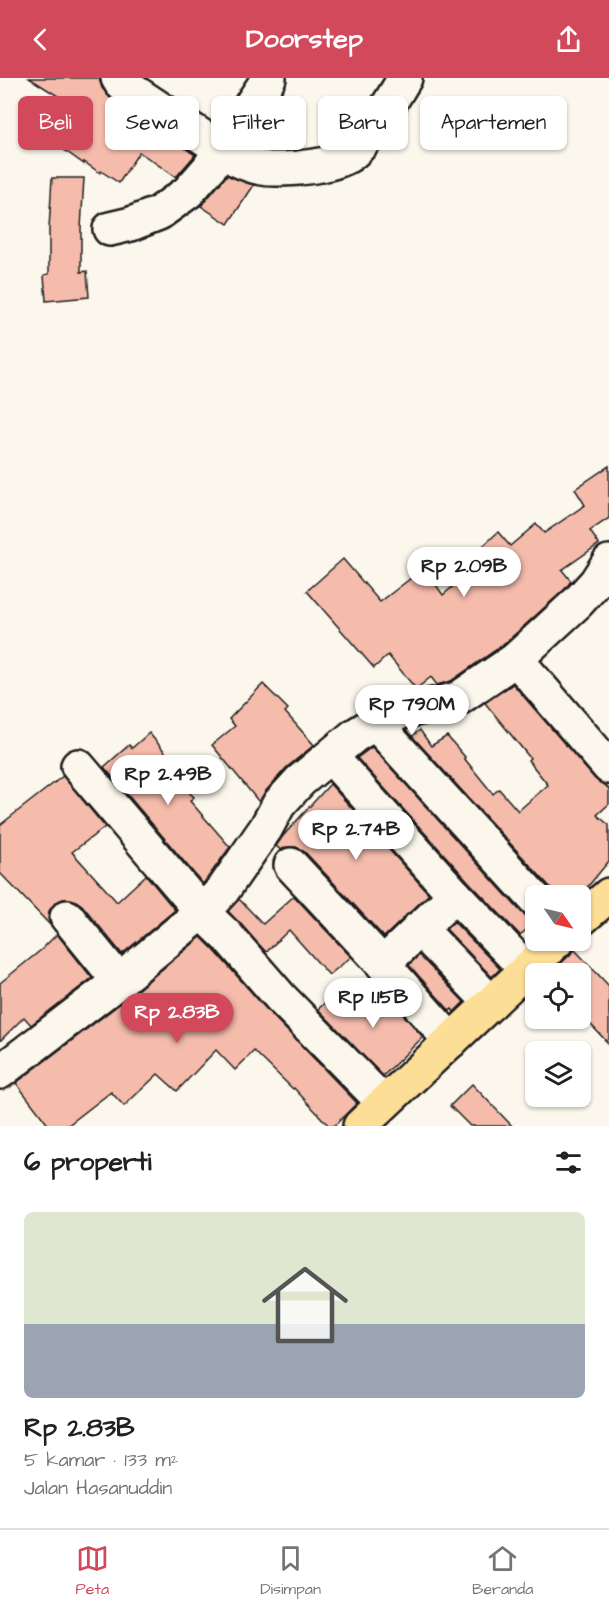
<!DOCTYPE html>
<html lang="id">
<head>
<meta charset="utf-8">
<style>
	:root { --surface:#fff; --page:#f6f6f6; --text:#202124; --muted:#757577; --line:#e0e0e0; --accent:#d1495b }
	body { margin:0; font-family:"Architects Daughter",sans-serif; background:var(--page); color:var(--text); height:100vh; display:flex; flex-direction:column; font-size:22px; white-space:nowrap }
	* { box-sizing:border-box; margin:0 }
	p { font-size:20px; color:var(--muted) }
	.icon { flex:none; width:33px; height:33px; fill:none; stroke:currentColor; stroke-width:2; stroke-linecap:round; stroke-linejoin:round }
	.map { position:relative; height:1048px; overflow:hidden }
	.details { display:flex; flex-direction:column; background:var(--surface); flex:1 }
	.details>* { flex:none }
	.guide { position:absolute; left:18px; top:18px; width:573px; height:54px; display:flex; gap:12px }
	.needle { width:39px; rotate:124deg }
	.buttons { position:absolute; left:525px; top:807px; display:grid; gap:12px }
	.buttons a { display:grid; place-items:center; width:66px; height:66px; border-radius:9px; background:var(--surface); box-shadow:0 2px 4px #0004; font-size:30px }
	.price { position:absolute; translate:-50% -51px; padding:0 14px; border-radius:21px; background:#fff; color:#222; font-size:20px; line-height:39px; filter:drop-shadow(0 2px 3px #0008) }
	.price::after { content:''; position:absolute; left:50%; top:36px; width:18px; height:14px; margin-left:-9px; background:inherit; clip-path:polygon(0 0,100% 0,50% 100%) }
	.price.active { background:var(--accent); color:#fff }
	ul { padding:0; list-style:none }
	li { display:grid; align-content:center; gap:12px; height:318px; padding:0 24px }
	li span { display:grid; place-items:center; height:186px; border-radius:9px; color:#555 }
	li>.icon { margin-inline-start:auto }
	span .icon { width:108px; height:108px; fill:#fffc; stroke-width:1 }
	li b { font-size:26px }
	h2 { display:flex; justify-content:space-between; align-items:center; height:72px; padding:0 24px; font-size:26px }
	.tag { padding:0 21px; border-radius:9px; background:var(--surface); box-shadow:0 2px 4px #0004; font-size:21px; line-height:54px }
	.tag.active { background:var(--accent); color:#fff }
	header { display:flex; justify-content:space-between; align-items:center; height:78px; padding:0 24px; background:var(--accent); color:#fff; font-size:27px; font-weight:800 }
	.menu { display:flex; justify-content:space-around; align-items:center; height:84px; border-top:2px solid var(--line); background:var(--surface); font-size:16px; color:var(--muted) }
	.menu a { display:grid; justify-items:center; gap:3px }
	.menu .active { color:var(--accent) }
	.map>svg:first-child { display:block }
	.building { fill:#f5bcac; stroke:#1c1c1c; stroke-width:1.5 }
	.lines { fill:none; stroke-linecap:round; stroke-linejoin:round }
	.minor-casing { stroke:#1c1c1c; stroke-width:38 }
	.major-casing { stroke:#1c1c1c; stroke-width:38 }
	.minor { stroke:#fbf7ec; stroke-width:33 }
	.major { stroke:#fdde96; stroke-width:33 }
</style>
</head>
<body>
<header><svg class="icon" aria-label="back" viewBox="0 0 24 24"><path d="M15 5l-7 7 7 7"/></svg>Doorstep<svg class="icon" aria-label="share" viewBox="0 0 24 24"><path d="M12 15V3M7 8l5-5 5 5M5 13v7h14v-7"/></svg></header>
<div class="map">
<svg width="609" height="1048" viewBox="0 0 609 1048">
	<rect width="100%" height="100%" fill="#fbf7ec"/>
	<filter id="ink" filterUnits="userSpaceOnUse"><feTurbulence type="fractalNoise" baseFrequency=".0167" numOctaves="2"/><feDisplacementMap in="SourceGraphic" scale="12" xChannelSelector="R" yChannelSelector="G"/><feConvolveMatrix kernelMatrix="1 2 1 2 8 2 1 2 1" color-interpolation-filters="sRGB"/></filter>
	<g filter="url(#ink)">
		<g class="building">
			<path d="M29,0H99L102,10L111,21L195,77L176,99L139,74L119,105L101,93L100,95L84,84V86L57,67L37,51L61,20Z"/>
			<path d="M227,97L254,107L228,146L201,128Z"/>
			<path d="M52,100H84L81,150V194L87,193L89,219L46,223L44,197L49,196V151Z"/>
			<path d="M609,388V440L590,453L599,466L562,492L571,503L565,511L504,566L451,603L437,607L431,599L416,611L388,577L374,590L307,513L343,481L380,524L424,490L443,517L477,488L470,480L498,454L510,468L536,446L544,455L585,427L575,411Z"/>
			<path d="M263,606L288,631L285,634L314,667L286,690L265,714L259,724L212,667L235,648L229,641Z"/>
			<path d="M513,606L595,701L605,707L609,711V726L597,737L609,747V783L580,818H554L550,809L412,658L420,652L431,668L447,658L465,679L464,680L493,716L499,711L518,733L548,707L528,682L530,680L485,625Z"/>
			<path d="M149,655L170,680L162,687L194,719L190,723L230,769L203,806L104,689L129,667L132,670Z"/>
			<path d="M372,669L522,835L530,840H536V844L520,857L469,804L357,680Z"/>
			<path d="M63,698L105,749L72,774L117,824L146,797L175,832L122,876L82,827L74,822L63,821L55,825L49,833L48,841L52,849L0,795V747Z"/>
			<path d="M330,706L429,816L384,859L305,774L296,769H287L281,772L276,768L283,758Z"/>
			<path d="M294,818L351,879L329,897L289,852L266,874L228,833L239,821L263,846Z"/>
			<path d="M454,844L500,891L492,899L446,851Z"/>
			<path d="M57,856L92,900L31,947L24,939L0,963V905L41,872Z"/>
			<path d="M201,859L214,872L268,933L357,1025L334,1048H329L294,1010L293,1011L254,973L235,992L216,972L177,1013L158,996L124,1028L111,1014L67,1048H49L16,1005L130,918Z"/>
			<path d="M575,872L609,908V966L580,935V896H550Z"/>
			<path d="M419,877L464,924L454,934L452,931L450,933L409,887Z"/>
			<path d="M341,911L361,934L383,914L423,959L383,998L318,931Z"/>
			<path d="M472,1006L512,1048H470L450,1028Z"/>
		</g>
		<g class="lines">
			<g class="minor-casing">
				<g id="minor">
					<path d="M118,0L121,5L236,81C261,93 273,92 299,90C316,88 333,86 348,78C366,68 393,19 405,0"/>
					<path d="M110,151L131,146L159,135L188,114L209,90L269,0"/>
					<path d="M516,581L609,689"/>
					<path d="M375,645L536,822"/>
					<path d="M331,679L455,817L526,891"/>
					<path d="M78,688L202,834L223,812L266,750L279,726L300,703L354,658L375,645L401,634L442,625L459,620L516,581L578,524L596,504L609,484"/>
					<path d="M291,787L383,886"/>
					<path d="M419,850L491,925"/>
					<path d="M119,903L202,834L228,859L281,920L384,1025"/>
					<path d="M451,963L383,886L455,817"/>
					<path d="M0,994L119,903L67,839"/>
				</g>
			</g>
			<g class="major-casing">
				<g id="major">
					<path d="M580,842L609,817"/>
					<path d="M360,1048L558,862"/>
				</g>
			</g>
			<use href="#minor" class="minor"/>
			<use href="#major" class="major"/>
		</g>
	</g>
</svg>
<div class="buttons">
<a><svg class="needle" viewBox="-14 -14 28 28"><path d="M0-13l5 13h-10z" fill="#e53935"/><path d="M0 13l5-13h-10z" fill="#757577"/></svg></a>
<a><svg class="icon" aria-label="locate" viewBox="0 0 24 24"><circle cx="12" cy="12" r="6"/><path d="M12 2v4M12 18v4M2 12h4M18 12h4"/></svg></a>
<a><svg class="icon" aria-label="layers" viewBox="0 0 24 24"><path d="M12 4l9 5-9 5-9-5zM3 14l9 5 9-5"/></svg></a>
</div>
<b class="price" style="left:464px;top:520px">Rp 2.09B</b>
<b class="price" style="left:412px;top:658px">Rp 790M</b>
<b class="price" style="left:168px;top:728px">Rp 2.49B</b>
<b class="price" style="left:356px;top:783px">Rp 2.74B</b>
<b class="price" style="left:373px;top:951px">Rp 1.15B</b>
<b class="price active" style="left:177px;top:966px">Rp 2.83B</b>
<div class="guide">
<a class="tag active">Beli</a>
<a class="tag">Sewa</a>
<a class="tag">Filter</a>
<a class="tag">Baru</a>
<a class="tag">Apartemen</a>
</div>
</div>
<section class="details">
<h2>6 properti<svg class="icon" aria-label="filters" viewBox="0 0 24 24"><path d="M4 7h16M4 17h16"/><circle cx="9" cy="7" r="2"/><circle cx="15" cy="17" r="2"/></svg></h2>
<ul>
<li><span style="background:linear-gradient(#dfe7d0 60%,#9aa5b1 0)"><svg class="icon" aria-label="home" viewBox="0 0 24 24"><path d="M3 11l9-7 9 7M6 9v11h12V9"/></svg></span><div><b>Rp 2.83B</b><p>5 kamar · 133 m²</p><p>Jalan Hasanuddin</p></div></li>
</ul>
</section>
<nav class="menu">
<a class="active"><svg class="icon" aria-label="map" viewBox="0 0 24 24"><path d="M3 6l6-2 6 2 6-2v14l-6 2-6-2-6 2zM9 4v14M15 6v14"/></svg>Peta</a>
<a><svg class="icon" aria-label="saved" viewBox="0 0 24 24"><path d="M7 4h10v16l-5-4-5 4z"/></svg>Disimpan</a>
<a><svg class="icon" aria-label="home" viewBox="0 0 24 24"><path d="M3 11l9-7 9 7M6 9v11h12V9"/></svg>Beranda</a>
</nav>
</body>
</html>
